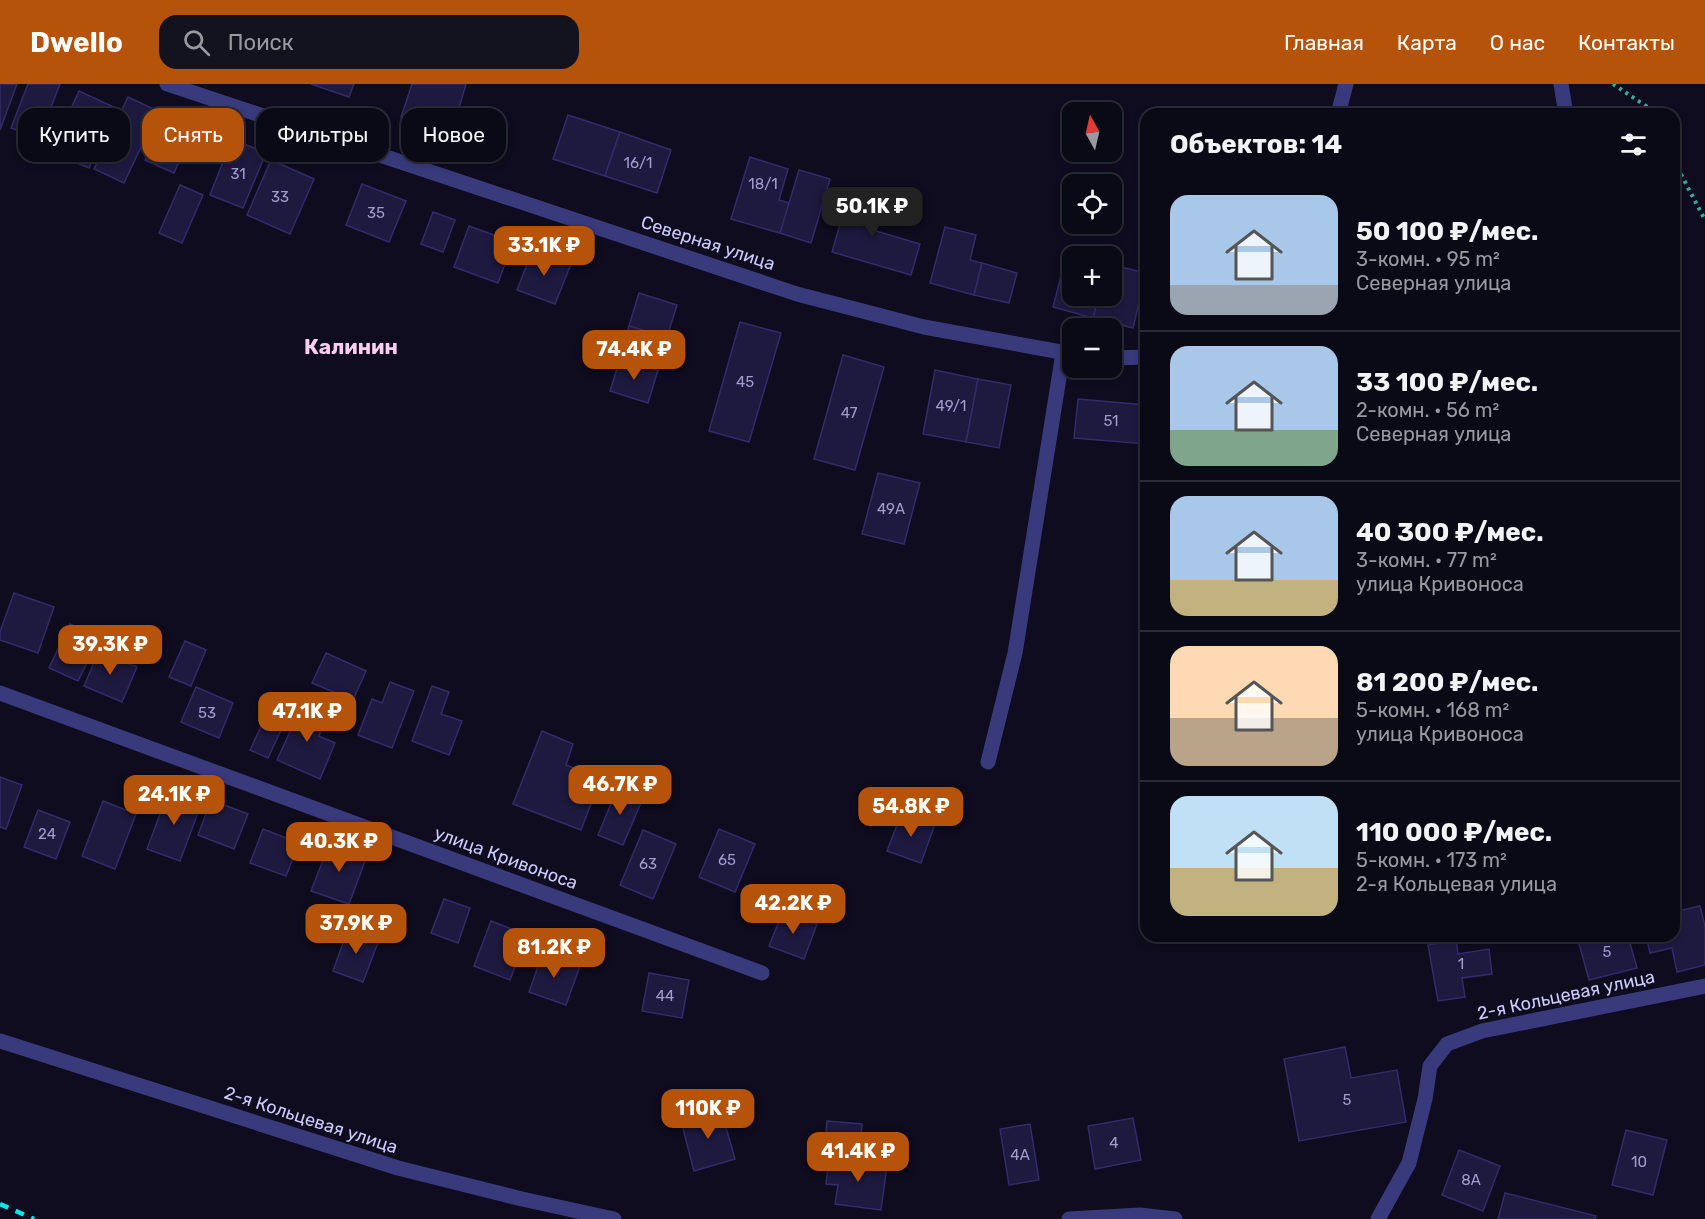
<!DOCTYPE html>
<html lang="ru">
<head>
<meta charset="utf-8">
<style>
	:root { --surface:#0a0916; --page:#13121f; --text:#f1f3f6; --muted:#999aa1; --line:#2a2a35; --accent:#b45309 }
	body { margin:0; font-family:Rubik,sans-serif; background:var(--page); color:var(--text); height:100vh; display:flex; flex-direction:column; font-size:22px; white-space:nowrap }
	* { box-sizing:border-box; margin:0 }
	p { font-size:20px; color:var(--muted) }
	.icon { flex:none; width:33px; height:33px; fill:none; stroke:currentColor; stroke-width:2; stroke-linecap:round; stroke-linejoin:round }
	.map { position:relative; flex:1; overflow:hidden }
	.panel { position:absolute; left:1140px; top:24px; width:540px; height:834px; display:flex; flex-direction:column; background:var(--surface); border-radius:18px; box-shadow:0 3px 9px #0003,0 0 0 2px var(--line) }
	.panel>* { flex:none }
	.guide { position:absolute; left:18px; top:24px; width:570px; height:54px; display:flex; gap:12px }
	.needle { width:39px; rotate:352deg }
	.tools { position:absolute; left:1062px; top:18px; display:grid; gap:12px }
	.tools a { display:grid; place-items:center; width:60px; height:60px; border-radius:12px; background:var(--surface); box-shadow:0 3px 9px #0003,0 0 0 2px var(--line); font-size:30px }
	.price { position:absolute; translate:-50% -51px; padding:0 14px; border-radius:12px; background:var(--accent); color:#fff; font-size:20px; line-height:39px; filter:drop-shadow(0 2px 3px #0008) }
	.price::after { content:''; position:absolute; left:50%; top:36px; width:18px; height:14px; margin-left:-9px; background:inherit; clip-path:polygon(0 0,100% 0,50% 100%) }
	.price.active { background:#222; color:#fff }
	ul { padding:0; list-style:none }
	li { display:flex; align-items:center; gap:18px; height:150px; padding:0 30px }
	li+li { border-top:2px solid var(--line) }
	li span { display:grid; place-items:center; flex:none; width:168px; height:120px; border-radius:18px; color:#555 }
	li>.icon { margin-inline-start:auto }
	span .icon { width:72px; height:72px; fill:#fffc; stroke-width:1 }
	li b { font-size:26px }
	h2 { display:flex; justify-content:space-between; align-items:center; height:72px; padding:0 30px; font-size:26px }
	.tag { padding:0 21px; border-radius:18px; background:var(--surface); box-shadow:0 3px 9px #0003,0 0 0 2px var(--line); font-size:21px; line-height:54px }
	.tag.active { background:var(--accent); color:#fff }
	header { display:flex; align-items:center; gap:36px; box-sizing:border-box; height:84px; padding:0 30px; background:var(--accent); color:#fff }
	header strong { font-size:28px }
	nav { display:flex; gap:33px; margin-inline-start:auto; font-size:21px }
	.search { width:420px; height:54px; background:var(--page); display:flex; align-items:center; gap:15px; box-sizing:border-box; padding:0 21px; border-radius:18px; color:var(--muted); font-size:22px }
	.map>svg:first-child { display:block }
	.building { fill:#1e193f; stroke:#342b6a; stroke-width:1.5 }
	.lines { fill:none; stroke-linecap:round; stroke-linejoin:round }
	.path { stroke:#30ad9d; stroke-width:4; stroke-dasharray:3 4.5; stroke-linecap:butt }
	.minor { stroke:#383a7c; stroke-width:15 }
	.rail { stroke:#05e7ef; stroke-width:4.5; stroke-dasharray:9 8; stroke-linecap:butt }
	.labels { text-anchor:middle; stroke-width:4.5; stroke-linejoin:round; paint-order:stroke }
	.number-label { font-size:15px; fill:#a19ece }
	.street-label { font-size:18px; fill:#cdcbfe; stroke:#0e0c1e }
	.quarter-label { font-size:21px; font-weight:bold; fill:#fecdef; stroke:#0e0c1e }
</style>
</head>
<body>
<header>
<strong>Dwello</strong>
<div class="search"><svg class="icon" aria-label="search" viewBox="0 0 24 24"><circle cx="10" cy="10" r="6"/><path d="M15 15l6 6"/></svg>Поиск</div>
<nav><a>Главная</a><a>Карта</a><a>О нас</a><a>Контакты</a></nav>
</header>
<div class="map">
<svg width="1705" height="1135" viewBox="0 0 1705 1135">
	<rect width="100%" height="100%" fill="#0e0c1e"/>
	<g class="building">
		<path d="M0,0H17L0,46Z"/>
		<path d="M28,0H60L39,54L11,44Z"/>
		<path d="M311,0H354L349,13Z"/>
		<path d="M412,0H466L452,48L401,33Z"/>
		<path d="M79,7L116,24L89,84L51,68Z"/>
		<path d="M128,13L158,27L124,99L94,85Z"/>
		<path d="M568,31L620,48L605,92L553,75Z"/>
		<path d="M160,41L189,55L174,89L145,76Z"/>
		<path d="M620,48L671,66L657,109L605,92Z"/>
		<path d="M232,55L266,69L243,124L210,111Z"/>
		<path d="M750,73L788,85L779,116L790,119L780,149L731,135Z"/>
		<path d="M271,76L314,95L290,150L247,131Z"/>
		<path d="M799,86L830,95L811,159L780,149Z"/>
		<path d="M362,100L406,117L389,158L346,141Z"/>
		<path d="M180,101L203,111L182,159L159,149Z"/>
		<path d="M849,109L884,120L876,147L920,160L911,191L832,168Z"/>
		<path d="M433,128L455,136L443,168L421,160Z"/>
		<path d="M469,142L513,158L498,199L454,183Z"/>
		<path d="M945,143L976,151L970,176L982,179L974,211L930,199Z"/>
		<path d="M533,165L571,180L555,220L517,206Z"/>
		<path d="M1067,169L1082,172H1072V212H1099L1093,234L1053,223Z"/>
		<path d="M982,179L1017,189L1009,219L974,211Z"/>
		<path d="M1117,182L1146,189L1133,244L1093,234L1099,212H1112Z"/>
		<path d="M639,209L677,221L667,253L629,242Z"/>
		<path d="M740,238L781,249L749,358L709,347Z"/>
		<path d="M629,242L667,253L658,286L620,275Z"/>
		<path d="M843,271L884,283L855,386L814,375Z"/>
		<path d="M620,275L658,286L648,319L610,307Z"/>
		<path d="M935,286L978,295L966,358L923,350Z"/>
		<path d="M978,295L1011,301L999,364L966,358Z"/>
		<path d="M1078,315L1146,321V360L1074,354Z"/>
		<path d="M878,389L920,399L904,460L862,450Z"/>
		<path d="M14,509L54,523L38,569L0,556V548Z"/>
		<path d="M70,540L99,554L78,597L49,584Z"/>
		<path d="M185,557L206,566L191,602L169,593Z"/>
		<path d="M99,567L137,583L122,618L84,602Z"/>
		<path d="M326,569L366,587L353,616L312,599Z"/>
		<path d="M390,598L414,607L392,664L358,651L372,615L382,619Z"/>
		<path d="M432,602L449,608L441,630L462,637L449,671L412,657Z"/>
		<path d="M196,603L233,619L219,654L181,638Z"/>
		<path d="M303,619L328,630L319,652L335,659L320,695L277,676Z"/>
		<path d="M271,621L289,629L268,674L250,666Z"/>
		<path d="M542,647L573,660L566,681L601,694L581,746L513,720Z"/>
		<path d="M0,693L22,701L6,745L0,743Z"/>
		<path d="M618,703L643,714L623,761L598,751Z"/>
		<path d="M169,706L202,718L180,777L147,765Z"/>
		<path d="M211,716L248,730L234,765L198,751Z"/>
		<path d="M103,717L136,730L115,785L82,772Z"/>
		<path d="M38,726L70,738L56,775L24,763Z"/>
		<path d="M902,728L935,740L921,779L887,767Z"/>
		<path d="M263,745L299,759L286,792L250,779Z"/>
		<path d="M719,745L755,760L735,808L699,793Z"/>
		<path d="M643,746L676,760L653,815L620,801Z"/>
		<path d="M330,758L367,772L349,820L311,807Z"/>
		<path d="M444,815L470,824L458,859L431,849Z"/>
		<path d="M1700,822L1705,842V881L1677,888L1672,864L1650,869L1646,852H1674V828Z"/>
		<path d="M783,827L817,840L804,875L769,862Z"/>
		<path d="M491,837L527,851L510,896L474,882Z"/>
		<path d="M348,845L379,856L363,898L333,887Z"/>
		<path d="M1577,852H1628L1637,884L1589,896Z"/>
		<path d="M1456,856L1458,870L1489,865L1492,890L1462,894L1465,913L1438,917L1428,861Z"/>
		<path d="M543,868L580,882L566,921L529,908Z"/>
		<path d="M649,889L689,896L682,934L642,927Z"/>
		<path d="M1345,963L1351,994L1397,986L1406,1038L1299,1057L1284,975Z"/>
		<path d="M721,1026L735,1075L694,1087L681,1037Z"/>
		<path d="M1133,1034L1141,1076L1095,1085L1088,1042Z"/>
		<path d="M827,1037L862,1040L860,1063L825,1060Z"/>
		<path d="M1030,1040L1039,1096L1009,1101L1000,1045Z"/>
		<path d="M1626,1046L1667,1056L1653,1111L1612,1101Z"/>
		<path d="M1459,1066L1500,1082L1483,1127L1442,1111Z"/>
		<path d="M829,1075L887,1082L881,1126L835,1120L838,1101L826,1100Z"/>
		<path d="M1505,1109L1596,1132L1595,1135H1498Z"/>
	</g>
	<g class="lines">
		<g class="path">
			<path d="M1613,0L1646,22L1650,30"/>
			<path d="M1674,77L1705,136"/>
		</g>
		<g class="minor">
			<path d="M167,0L797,210L924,243L1072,270"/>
			<path d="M1561,0L1566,30"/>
			<path d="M1338,30L1346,0"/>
			<path d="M1112,274L1146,273"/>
			<path d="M0,609L762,889"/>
			<path d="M988,678L1015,569L1063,269"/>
			<path d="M0,957L398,1084L522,1115L614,1135"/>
			<path d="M1069,1135L1140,1131L1175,1135"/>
			<path d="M1378,1135L1409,1079L1425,1015L1430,982L1447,960L1482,947L1705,902"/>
		</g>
		<path class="rail" d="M0,1120L34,1135"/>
	</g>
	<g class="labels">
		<g class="number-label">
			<text x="638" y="84">16/1</text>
			<text x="238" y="95">31</text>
			<text x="763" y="105">18/1</text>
			<text x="280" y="118">33</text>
			<text x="376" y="134">35</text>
			<text x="745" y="303">45</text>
			<text x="951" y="327">49/1</text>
			<text x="849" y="334">47</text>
			<text x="1111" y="342">51</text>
			<text x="891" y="430">49А</text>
			<text x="207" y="634">53</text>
			<text x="47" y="755">24</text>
			<text x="727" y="781">65</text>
			<text x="648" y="785">63</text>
			<text x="1607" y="873">5</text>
			<text x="1461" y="885">1</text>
			<text x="665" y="917">44</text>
			<text x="1347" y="1021">5</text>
			<text x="1114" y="1064">4</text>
			<text x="1020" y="1076">4А</text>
			<text x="1639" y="1083">10</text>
			<text x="1471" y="1101">8А</text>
		</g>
		<g class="street-label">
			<text transform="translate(708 159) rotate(18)" y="6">Северная улица</text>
			<text transform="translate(506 774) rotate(20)" y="6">улица Кривоноса</text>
			<text transform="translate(1566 911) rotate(-12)" y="6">2-я Кольцевая улица</text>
			<text transform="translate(311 1036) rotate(18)" y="6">2-я Кольцевая улица</text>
		</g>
		<g class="quarter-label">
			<text x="351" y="270">Калинин</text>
		</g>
	</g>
</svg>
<div class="tools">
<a><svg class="needle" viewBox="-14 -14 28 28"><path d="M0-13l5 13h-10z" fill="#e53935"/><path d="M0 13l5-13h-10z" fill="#999aa1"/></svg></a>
<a><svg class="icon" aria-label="locate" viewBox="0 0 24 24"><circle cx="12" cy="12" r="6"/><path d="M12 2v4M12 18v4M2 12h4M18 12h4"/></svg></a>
<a>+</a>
<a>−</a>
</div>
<b class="price active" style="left:872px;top:154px">50.1K ₽</b>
<b class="price" style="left:544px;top:193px">33.1K ₽</b>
<b class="price" style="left:634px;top:297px">74.4K ₽</b>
<b class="price" style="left:110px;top:592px">39.3K ₽</b>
<b class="price" style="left:307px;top:659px">47.1K ₽</b>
<b class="price" style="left:620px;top:732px">46.7K ₽</b>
<b class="price" style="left:174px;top:742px">24.1K ₽</b>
<b class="price" style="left:911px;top:754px">54.8K ₽</b>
<b class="price" style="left:339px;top:789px">40.3K ₽</b>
<b class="price" style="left:793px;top:851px">42.2K ₽</b>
<b class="price" style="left:356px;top:871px">37.9K ₽</b>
<b class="price" style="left:554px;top:895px">81.2K ₽</b>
<b class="price" style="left:708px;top:1056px">110K ₽</b>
<b class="price" style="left:858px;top:1099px">41.4K ₽</b>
<div class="guide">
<a class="tag">Купить</a>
<a class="tag active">Снять</a>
<a class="tag">Фильтры</a>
<a class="tag">Новое</a>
</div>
<section class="panel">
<h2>Объектов: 14<svg class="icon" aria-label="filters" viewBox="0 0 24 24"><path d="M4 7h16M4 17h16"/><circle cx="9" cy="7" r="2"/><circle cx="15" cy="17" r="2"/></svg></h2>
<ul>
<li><span style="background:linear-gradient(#a9c7e8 75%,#9aa5b1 0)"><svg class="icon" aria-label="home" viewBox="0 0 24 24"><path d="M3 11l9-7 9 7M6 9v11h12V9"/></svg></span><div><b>50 100 ₽/мес.</b><p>3-комн. · 95 m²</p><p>Северная улица</p></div></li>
<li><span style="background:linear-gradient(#a9c7e8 70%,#7fa58c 0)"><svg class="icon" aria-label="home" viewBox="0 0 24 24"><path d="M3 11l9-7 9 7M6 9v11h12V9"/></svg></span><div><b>33 100 ₽/мес.</b><p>2-комн. · 56 m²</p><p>Северная улица</p></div></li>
<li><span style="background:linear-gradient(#a9c7e8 70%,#c2b280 0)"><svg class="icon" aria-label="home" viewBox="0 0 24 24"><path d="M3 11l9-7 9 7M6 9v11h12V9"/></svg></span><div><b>40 300 ₽/мес.</b><p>3-комн. · 77 m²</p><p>улица Кривоноса</p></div></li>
<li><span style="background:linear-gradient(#ffd9b3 60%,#b9a48a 0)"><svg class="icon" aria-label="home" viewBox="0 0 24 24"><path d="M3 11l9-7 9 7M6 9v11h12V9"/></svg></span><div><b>81 200 ₽/мес.</b><p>5-комн. · 168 m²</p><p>улица Кривоноса</p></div></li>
<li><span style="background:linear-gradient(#bfe0f5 60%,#c2b280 0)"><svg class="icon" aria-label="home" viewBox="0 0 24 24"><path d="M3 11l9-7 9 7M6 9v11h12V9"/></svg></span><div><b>110 000 ₽/мес.</b><p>5-комн. · 173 m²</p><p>2-я Кольцевая улица</p></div></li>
</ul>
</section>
</div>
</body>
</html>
